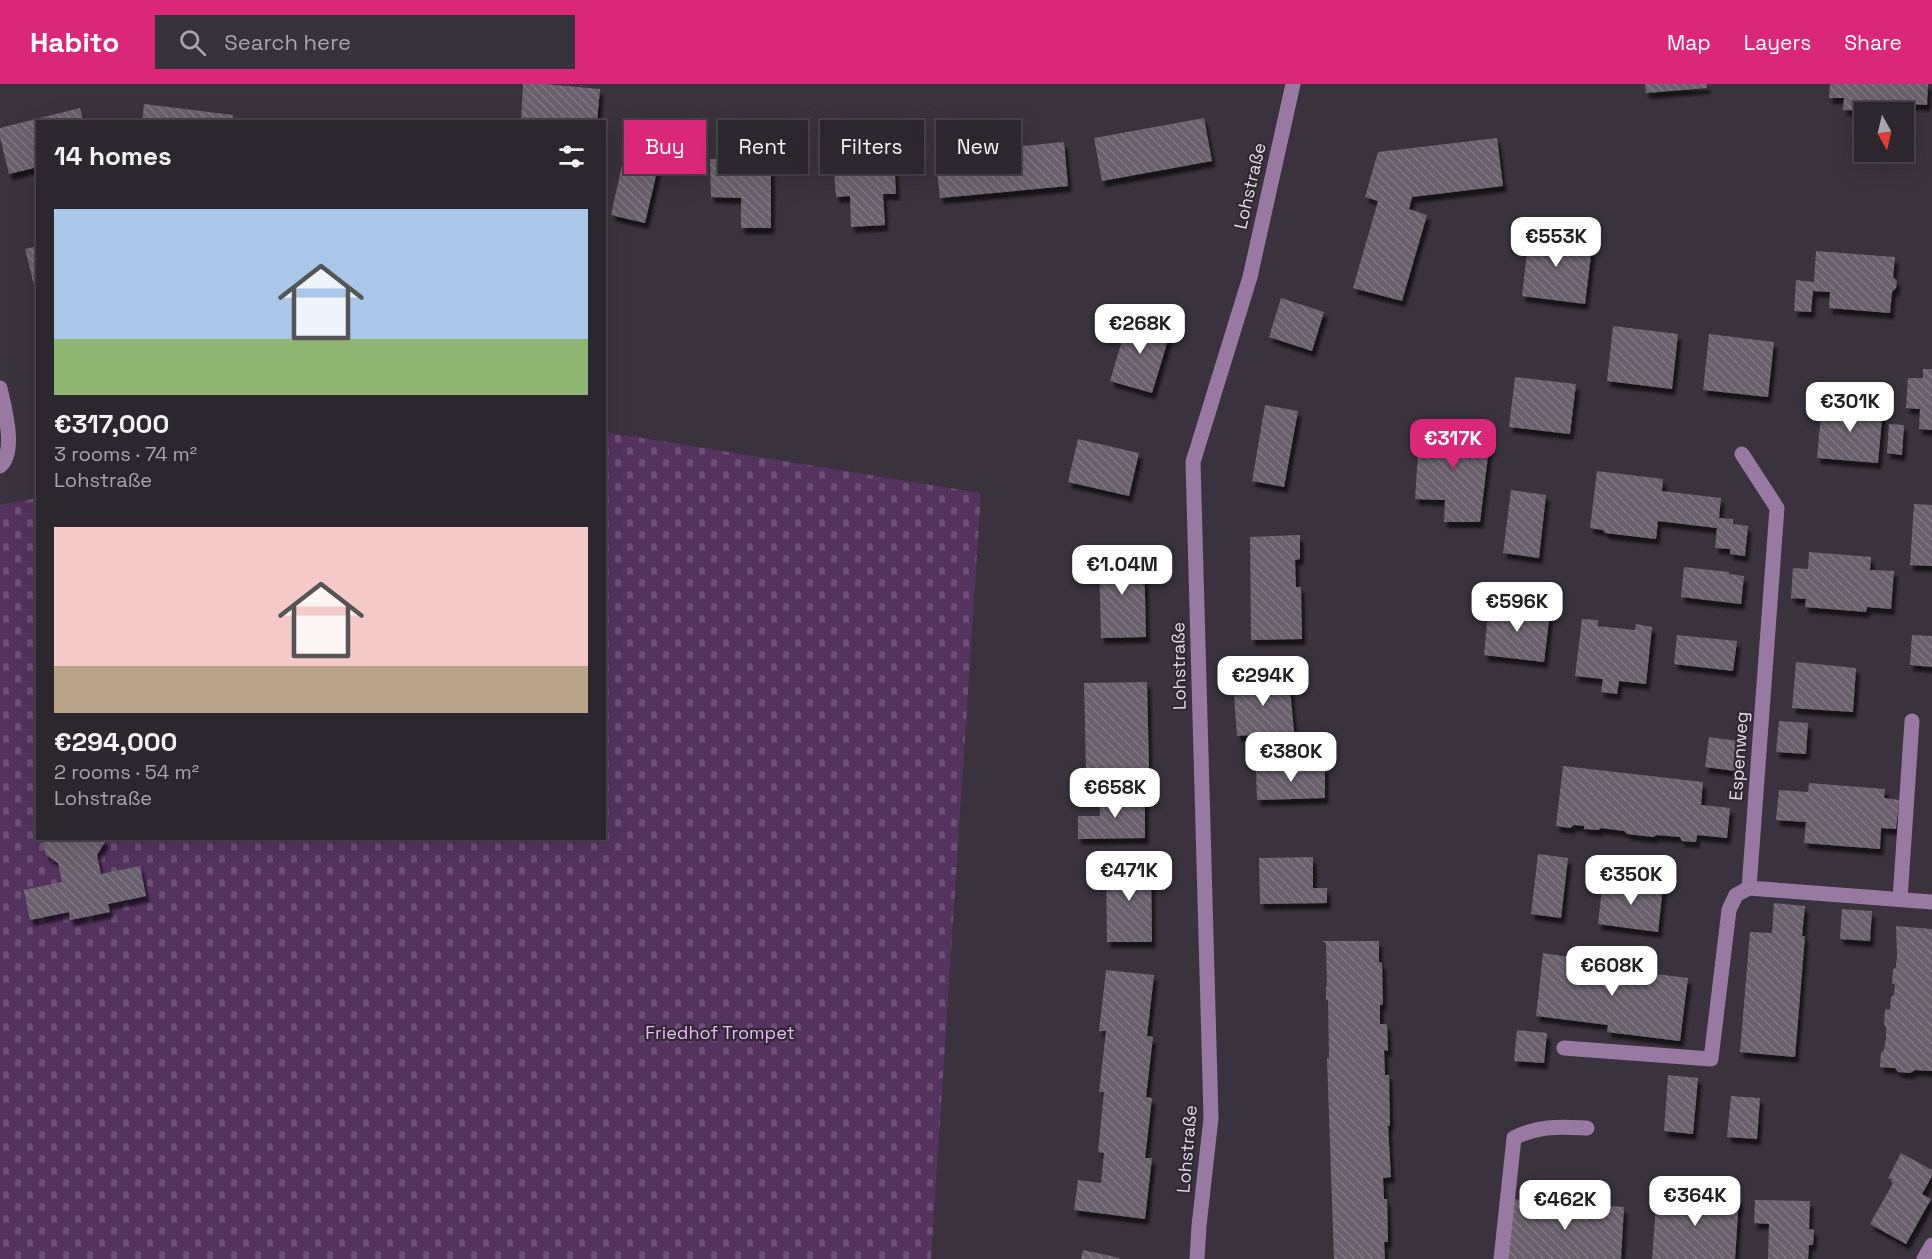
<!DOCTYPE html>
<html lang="en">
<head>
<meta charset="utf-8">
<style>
	:root { --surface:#2c262e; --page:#38323a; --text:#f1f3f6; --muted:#a6a5aa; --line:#48434a; --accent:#db2777 }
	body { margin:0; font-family:"Space Grotesk",sans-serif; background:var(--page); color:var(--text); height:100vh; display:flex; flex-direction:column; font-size:22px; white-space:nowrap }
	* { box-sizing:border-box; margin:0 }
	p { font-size:20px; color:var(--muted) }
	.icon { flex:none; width:33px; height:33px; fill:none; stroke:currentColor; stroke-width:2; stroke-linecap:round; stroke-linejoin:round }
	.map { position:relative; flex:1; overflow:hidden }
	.sheet { position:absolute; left:36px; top:36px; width:570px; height:720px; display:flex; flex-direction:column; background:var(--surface); border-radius:0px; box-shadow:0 6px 24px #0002,0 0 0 2px var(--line) }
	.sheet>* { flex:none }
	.guide { position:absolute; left:624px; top:36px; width:570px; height:54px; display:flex; gap:12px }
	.needle { width:39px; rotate:172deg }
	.controls { position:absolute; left:1854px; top:18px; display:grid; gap:12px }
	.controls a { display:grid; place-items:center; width:60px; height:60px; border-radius:0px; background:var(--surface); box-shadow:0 6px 24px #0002,0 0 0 2px var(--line); font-size:30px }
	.price { position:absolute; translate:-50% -51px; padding:0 14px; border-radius:12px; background:#fff; color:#222; font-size:20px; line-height:39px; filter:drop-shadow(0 2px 3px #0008) }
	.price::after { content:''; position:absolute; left:50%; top:36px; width:18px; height:14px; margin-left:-9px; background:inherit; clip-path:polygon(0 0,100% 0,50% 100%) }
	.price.active { background:var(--accent); color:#fff }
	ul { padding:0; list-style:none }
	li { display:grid; align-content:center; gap:12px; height:318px; padding:0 18px }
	li span { display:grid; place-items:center; height:186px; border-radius:0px; color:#555 }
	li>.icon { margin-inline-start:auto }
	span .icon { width:108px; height:108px; fill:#fffc; stroke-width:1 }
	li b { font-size:26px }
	h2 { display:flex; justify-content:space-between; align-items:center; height:72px; padding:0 18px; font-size:26px }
	.tag { padding:0 21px; border-radius:0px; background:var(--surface); box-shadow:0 6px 24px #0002,0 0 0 2px var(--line); font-size:21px; line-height:54px }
	.tag.active { background:var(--accent); color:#fff }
	header { display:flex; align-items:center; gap:36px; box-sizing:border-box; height:84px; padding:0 30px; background:var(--accent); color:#fff }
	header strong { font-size:28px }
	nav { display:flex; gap:33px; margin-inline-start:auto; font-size:21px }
	.search { width:420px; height:54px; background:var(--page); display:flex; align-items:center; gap:15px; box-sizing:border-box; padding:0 21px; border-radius:0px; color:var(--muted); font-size:22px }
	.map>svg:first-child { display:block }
	.cemetery { fill:url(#cemetery-stones) }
	.building { fill:url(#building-back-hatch); filter:url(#shadow) }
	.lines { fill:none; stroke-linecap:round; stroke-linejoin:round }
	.minor { stroke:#9779a1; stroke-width:15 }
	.labels { text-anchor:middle; stroke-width:4.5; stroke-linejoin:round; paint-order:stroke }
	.street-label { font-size:18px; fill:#e0dbe2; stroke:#302833 }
	.park-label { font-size:18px; fill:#eabbf9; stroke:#302833 }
</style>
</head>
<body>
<header>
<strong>Habito</strong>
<div class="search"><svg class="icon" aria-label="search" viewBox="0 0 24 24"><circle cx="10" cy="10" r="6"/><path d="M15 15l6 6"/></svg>Search here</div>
<nav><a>Map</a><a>Layers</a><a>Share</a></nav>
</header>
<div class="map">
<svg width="1932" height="1175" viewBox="0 0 1932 1175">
	<defs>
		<pattern id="cemetery-stones" width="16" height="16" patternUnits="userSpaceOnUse" patternTransform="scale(1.5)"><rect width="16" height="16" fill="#54335f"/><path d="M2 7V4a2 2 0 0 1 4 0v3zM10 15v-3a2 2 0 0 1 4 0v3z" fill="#6c5076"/></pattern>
		<pattern id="building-back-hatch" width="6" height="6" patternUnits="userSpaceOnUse" patternTransform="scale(1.5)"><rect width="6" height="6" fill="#6a616d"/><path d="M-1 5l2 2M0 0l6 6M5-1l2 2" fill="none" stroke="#7f7782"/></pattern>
		<filter id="shadow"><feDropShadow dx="3.5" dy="6" stdDeviation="1.5" flood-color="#0009"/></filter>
	</defs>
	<rect width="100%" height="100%" fill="#3a323d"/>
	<path class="cemetery" d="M605,348L981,409L931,1175H0V421L37,414L38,754H604Z"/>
	<g class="building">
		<path d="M523,0H544L600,5L597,38H521Z"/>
		<path d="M1645,0H1707V4L1646,9Z"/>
		<path d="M1830,0H1928L1927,21L1909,20L1908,32L1904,31V28L1843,26L1844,14H1829Z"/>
		<path d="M144,20L233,31V38H142Z"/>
		<path d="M80,24L84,38H38V83L9,90L0,53V44Z"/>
		<path d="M1204,34L1212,77L1102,97L1094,54Z"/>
		<path d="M1497,54L1503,102L1412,113L1409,125L1427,131L1402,217L1353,204L1378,117L1365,113L1378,68Z"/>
		<path d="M1064,58L1068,102L940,114L935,70Z"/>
		<path d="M624,72L659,79L645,139L611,131Z"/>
		<path d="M894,74L896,110H883L885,141L851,143L850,112L836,113L833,75Z"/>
		<path d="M710,75L771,77V144H741V114L711,113Z"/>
		<path d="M1530,143L1559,146L1558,158L1592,163L1585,220L1522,212Z"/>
		<path d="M38,162V213H37L25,165Z"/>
		<path d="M1816,167L1895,173L1893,193L1897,197L1896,204L1892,208L1890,229L1829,224L1830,208L1813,207L1811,228L1794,227L1796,196L1814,198Z"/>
		<path d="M1281,214L1324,228L1312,267L1269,253Z"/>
		<path d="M1129,233L1171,246L1152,309L1110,297Z"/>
		<path d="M1613,242L1678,250L1672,305L1607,297Z"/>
		<path d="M1709,250L1774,258L1768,313L1703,306Z"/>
		<path d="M1923,285H1932V346L1919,345L1920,325L1906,324L1908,294H1923Z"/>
		<path d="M1515,293L1576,300L1570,350L1509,343Z"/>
		<path d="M1822,319L1883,324L1878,379L1817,374Z"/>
		<path d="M1265,321L1298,327L1284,403L1252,397Z"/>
		<path d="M1889,340L1904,341L1902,371L1887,369Z"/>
		<path d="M1420,341L1491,347L1480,438H1444L1445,416L1415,415Z"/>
		<path d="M1078,355L1139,369L1129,412L1068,398Z"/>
		<path d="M1597,387L1663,395L1662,407L1721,414L1719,434L1733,435V440L1748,442L1745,472L1730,470V465L1715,464L1717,444L1658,437L1656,455L1605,449L1603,446L1590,444Z"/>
		<path d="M1511,406L1546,411L1539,474L1503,469Z"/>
		<path d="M1914,420L1932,421V482L1910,481Z"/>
		<path d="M1300,451V475L1295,476L1296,503H1301L1302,555L1251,556L1250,453Z"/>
		<path d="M1809,468L1871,473L1870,486L1894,487L1891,525L1867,523L1866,528L1805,523L1806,515L1791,514L1793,484L1808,485Z"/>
		<path d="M1144,471L1146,553L1101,554L1099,472Z"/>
		<path d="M1684,483L1729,488V490L1744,492L1741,520L1681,513Z"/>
		<path d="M1489,521L1550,528L1544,578L1484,571Z"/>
		<path d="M1582,535L1598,536V542L1635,546L1636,540L1652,543L1646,600L1619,597L1617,610L1601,608L1603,595L1575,592Z"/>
		<path d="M1677,551L1737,557L1733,587L1674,580Z"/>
		<path d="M1912,551L1932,552V583L1910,581Z"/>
		<path d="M1796,578L1856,584L1853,628L1792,624Z"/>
		<path d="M1289,593L1294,648L1237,652L1233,597Z"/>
		<path d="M1147,598L1149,684L1086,685L1084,599Z"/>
		<path d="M1779,637L1808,639L1806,670L1776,668Z"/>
		<path d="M1709,653L1738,657L1735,687L1705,683Z"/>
		<path d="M1563,682L1703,698L1701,721L1730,724L1727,754L1697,751L1696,758L1682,757L1680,753L1657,751L1653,753L1627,750L1624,747L1601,744L1598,746L1584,745V742L1574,741L1570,744L1556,742Z"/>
		<path d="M1325,683V714L1257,716L1256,685Z"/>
		<path d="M1809,699L1885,705L1884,714L1899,716L1896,745L1881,744L1880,765L1804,759L1806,738L1776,736L1779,706L1808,708Z"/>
		<path d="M1145,712V754L1078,755V732H1100L1099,713Z"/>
		<path d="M42,754H104L105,758L97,771L101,790L140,782L146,812L108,820L110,828L70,836L69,828L30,836L24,806L62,798L58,779L46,771Z"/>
		<path d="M1538,770L1568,774L1561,834L1531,830Z"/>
		<path d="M1313,773V804H1327V819L1260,820L1259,774Z"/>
		<path d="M1106,778H1151L1152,858H1107Z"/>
		<path d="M1603,796L1663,803L1658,848L1598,840Z"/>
		<path d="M1774,819L1805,822L1802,852H1805L1795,973L1740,968L1750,848L1772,849Z"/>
		<path d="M1842,825L1872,827L1870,857L1840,855Z"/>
		<path d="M1896,842L1932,845V987L1915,986L1910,989L1898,988L1895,984L1880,983L1881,969L1884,966L1886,954V943L1884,940L1885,925L1890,926L1891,913L1894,911L1895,900H1892L1893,886L1896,883L1897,871Z"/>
		<path d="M1322,857H1379V878L1382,879L1383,920L1380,921V940H1387L1388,967L1384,966L1385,991H1389L1390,1042H1388L1391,1093L1383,1094L1384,1115H1387L1388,1158H1384L1385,1175H1334L1327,974H1329L1328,916H1326V902H1327L1326,859Z"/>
		<path d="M1543,869L1575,874L1582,877L1585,875L1617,878L1616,886L1646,890L1648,892H1653L1656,890L1688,894L1680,957L1607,948L1608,941L1536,932Z"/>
		<path d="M1106,886L1154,891L1147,952L1153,953L1146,1013L1152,1014L1145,1074H1152L1145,1135L1074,1126L1078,1096L1101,1099L1104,1069L1098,1068L1104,1008H1099L1106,947H1099Z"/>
		<path d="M1517,946L1547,949L1544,979L1514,977Z"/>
		<path d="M1668,991L1698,994L1693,1050L1664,1047Z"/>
		<path d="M1731,1012L1760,1014L1757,1055L1727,1053Z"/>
		<path d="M1901,1069L1932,1086V1092L1922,1110L1931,1115L1906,1160L1870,1140L1893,1099L1891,1098L1892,1096L1888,1094Z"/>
		<path d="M1657,1107L1739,1113L1735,1175H1652Z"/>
		<path d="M1512,1115L1624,1123L1621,1175H1508Z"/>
		<path d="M1755,1116L1810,1117L1809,1145L1814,1146L1813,1161H1809L1808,1175H1768L1769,1140L1754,1139Z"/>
		<path d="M1083,1166L1120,1174L1119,1175H1081Z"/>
	</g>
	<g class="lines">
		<g class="minor">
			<path d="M0,304C4,323 17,367 0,382"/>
			<path d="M1742,370L1777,424L1749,804L1932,818"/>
			<path d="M1900,815L1912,637"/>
			<path d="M1564,964L1711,975L1729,826L1736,811L1749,804"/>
			<path d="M1197,1175L1199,1142L1211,1034L1193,378L1250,193L1293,0"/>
			<path d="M1501,1175L1514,1054C1539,1041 1560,1043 1587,1044"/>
			<path d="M1924,1175L1932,1161"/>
		</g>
	</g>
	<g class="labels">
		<g class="street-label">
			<text transform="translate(1250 102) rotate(-77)" y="6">Lohstraße</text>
			<text transform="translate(1179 582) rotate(-91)" y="6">Lohstraße</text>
			<text transform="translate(1739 672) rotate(-86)" y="6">Espenweg</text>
			<text transform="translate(1187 1065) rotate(-85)" y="6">Lohstraße</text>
		</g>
		<g class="park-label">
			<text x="720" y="955">Friedhof Trompet</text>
		</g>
	</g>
</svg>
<div class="controls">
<a><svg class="needle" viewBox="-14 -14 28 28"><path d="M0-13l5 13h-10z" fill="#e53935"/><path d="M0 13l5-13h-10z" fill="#a6a5aa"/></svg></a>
</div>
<b class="price" style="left:1556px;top:184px">€553K</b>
<b class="price" style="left:1140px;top:271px">€268K</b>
<b class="price" style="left:1850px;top:349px">€301K</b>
<b class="price active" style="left:1453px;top:386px">€317K</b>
<b class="price" style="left:1122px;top:512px">€1.04M</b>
<b class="price" style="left:1517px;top:549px">€596K</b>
<b class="price" style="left:1263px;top:623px">€294K</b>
<b class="price" style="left:1291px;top:699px">€380K</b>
<b class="price" style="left:1115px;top:735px">€658K</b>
<b class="price" style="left:1129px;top:818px">€471K</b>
<b class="price" style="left:1631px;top:822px">€350K</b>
<b class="price" style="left:1612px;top:913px">€608K</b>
<b class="price" style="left:1695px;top:1143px">€364K</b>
<b class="price" style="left:1565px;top:1147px">€462K</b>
<div class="guide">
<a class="tag active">Buy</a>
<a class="tag">Rent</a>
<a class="tag">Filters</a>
<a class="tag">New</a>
</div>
<section class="sheet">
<h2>14 homes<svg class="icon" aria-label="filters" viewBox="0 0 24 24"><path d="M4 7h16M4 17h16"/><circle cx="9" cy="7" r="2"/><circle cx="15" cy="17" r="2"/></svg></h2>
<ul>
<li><span style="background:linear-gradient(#a9c7e8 70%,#8fb573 0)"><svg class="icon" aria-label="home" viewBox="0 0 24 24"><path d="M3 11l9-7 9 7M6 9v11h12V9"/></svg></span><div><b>€317,000</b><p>3 rooms · 74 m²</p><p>Lohstraße</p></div></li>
<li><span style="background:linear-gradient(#f6c9c9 75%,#b9a48a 0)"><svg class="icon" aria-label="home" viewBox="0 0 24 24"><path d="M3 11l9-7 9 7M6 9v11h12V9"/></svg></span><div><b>€294,000</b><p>2 rooms · 54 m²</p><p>Lohstraße</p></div></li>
</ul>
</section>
</div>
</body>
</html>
